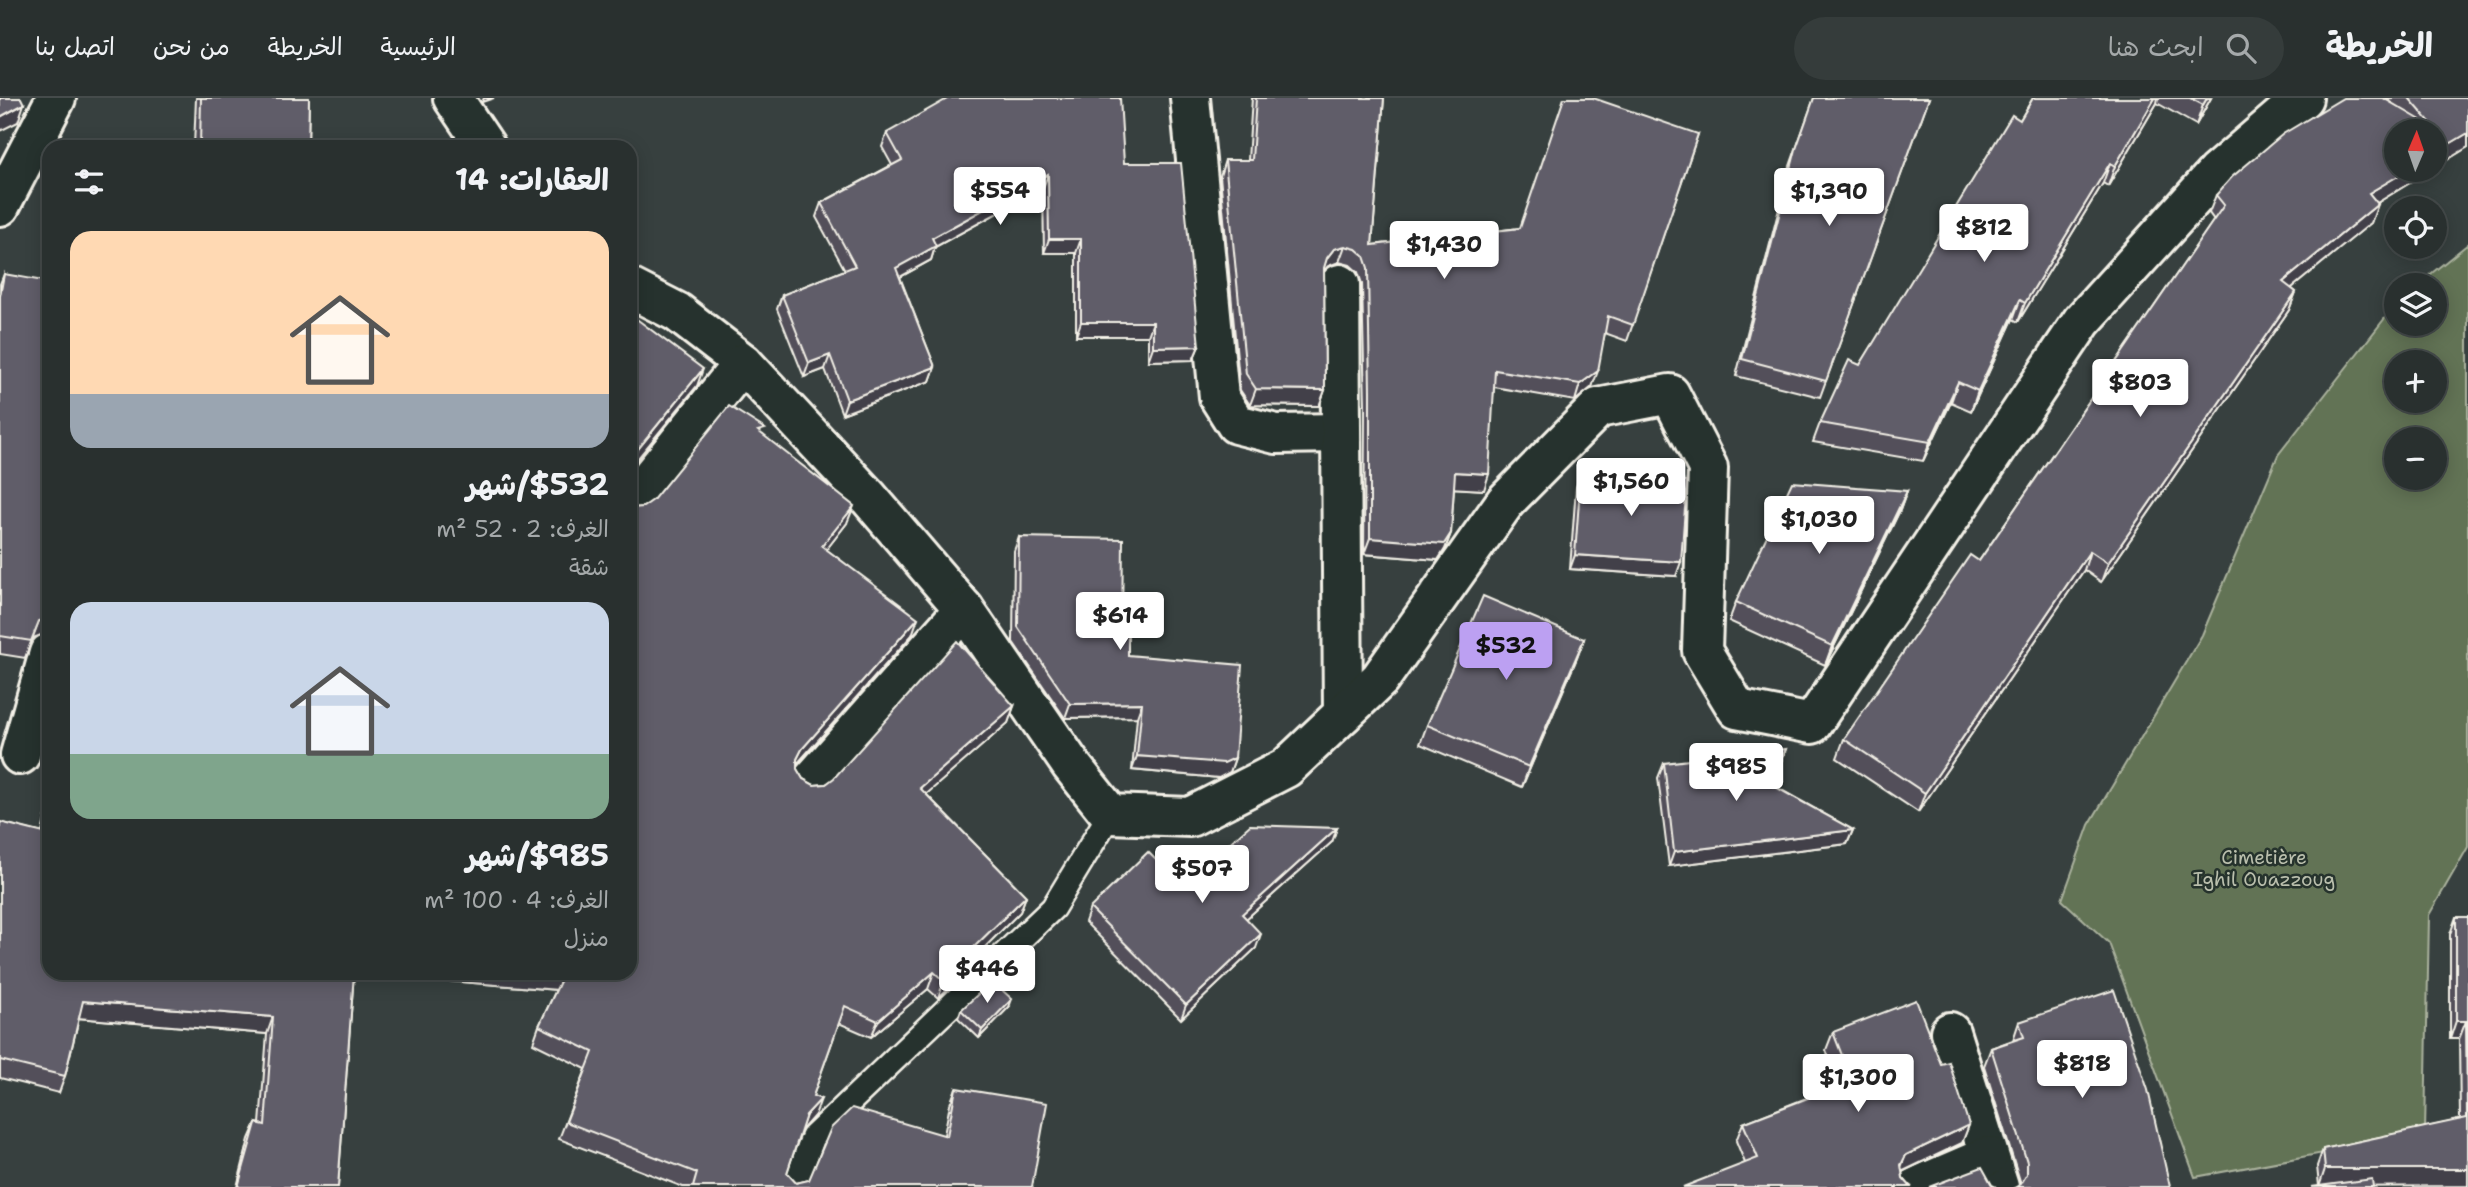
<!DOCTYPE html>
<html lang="ar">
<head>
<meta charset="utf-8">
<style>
	:root { --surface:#29302f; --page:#353c3b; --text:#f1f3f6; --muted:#a5a9aa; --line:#454b4b; --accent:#bca0f2 }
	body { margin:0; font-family:"Shantell Sans","Playpen Sans Arabic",sans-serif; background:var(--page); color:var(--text); direction:rtl; height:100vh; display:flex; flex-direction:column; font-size:26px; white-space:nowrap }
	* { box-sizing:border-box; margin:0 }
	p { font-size:23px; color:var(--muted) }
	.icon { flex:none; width:38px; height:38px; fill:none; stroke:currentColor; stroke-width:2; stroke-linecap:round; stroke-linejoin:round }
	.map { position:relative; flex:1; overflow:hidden; direction:ltr }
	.drawer { position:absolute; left:42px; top:42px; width:595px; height:840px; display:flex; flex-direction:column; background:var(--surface); border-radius:21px; box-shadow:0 4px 18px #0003,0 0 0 2px var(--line); direction:rtl }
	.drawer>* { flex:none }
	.needle { width:46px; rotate:2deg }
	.tools { position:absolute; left:2384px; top:21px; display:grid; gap:14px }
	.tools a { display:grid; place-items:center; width:63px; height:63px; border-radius:50%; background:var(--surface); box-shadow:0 4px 18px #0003,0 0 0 2px var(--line); font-size:35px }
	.price { position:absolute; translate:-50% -60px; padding:0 16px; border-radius:7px; background:#fff; color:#222; font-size:23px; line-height:46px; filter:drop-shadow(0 2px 4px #0008) }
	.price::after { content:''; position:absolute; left:50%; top:42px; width:21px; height:16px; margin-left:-10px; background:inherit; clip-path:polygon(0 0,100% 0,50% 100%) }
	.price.selected { background:var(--accent); color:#111 }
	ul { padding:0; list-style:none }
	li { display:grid; align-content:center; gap:14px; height:371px; padding:0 28px }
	li span { display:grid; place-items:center; height:217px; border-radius:21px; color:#555 }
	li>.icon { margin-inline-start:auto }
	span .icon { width:126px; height:126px; fill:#fffc; stroke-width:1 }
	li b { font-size:30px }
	h2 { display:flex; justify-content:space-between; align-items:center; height:84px; padding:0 28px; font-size:30px }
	header { display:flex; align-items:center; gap:42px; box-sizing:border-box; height:98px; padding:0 35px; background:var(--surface); border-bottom:2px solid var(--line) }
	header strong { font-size:33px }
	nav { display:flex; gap:38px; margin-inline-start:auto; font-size:24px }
	.search { width:490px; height:63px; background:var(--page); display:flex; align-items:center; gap:18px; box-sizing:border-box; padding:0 24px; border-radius:38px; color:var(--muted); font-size:26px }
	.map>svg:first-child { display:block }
	.green { fill:#627355; stroke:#abb29e; stroke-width:2; fill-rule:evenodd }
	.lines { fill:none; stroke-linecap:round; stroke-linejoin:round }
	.service-casing { stroke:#f4f1e8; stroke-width:28 }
	.minor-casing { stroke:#f4f1e8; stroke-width:44 }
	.service { stroke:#26332d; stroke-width:23 }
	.minor { stroke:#26332d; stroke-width:38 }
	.wall { fill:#53505a; stroke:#f4f1e8; stroke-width:2 }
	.shaded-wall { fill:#43414a; stroke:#f4f1e8; stroke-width:2 }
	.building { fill:#605d69; stroke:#f4f1e8; stroke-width:2 }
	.labels { text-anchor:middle; stroke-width:5; stroke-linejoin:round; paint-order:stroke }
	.park-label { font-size:19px; fill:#babfad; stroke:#26332d }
</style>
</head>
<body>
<header>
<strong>الخريطة</strong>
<div class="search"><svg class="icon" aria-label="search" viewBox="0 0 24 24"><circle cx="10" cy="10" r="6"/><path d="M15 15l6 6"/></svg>ابحث هنا</div>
<nav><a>الرئيسية</a><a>الخريطة</a><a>من نحن</a><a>اتصل بنا</a></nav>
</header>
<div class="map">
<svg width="2468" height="1089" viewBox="0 0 2468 1089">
	<rect width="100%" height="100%" fill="#37403f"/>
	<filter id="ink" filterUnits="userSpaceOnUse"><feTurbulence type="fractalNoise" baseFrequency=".0143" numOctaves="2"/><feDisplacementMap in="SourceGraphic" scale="14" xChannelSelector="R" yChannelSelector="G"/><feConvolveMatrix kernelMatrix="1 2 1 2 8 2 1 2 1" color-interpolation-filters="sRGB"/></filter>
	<g filter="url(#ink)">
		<path class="green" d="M2468,146V749L2429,817L2425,1036L2195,1079L2109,845L2062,802L2089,727L2202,537L2278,357L2396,206V226H2434V187H2417ZM2396,264H2434V303H2396ZM2396,341H2434V380H2396Z"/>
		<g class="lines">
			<g class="service-casing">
				<path id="service" d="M794,1089L813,1039L1053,810L1110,716"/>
			</g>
			<g class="minor-casing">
				<g id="minor">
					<path d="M453,0L486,49"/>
					<path d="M1190,0L1219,299L1236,326L1276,336L1341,335"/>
					<path d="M0,108L56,0"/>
					<path d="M1340,186L1343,616"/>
					<path d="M630,190L677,214L743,265L869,400L964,511L1071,667L1110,716L1190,719L1286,670L1380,581L1506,403L1598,310L1670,296L1708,370L1702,553L1737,611L1812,626L2082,223L2216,75L2303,0"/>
					<path d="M630,405L743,265"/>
					<path d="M20,657L49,555"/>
					<path d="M812,682L964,511"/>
					<path d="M1950,934L1999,1089"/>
					<path d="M1916,1089L1988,1058"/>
				</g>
			</g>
			<use href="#service" class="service"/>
			<use href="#minor" class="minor"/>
		</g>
		<g class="wall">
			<path d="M196,0H309L308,49H194Z"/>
			<path d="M1252,0H1384L1372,147L1520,130L1698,36L1627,243L1605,235L1592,289L1575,303L1494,289L1484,392L1454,390L1451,435L1445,451L1438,462L1364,456L1365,309L1362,186L1358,174L1350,167L1339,164L1328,168L1324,172L1325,292L1319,308L1250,307L1240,292L1220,78L1225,62H1248Z"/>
			<path d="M1814,0H1929L1820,299L1736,278L1790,68Z"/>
			<path d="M2033,0H2211L2196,27L2157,5L2108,88L2103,85L2018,224L2013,221L1971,313L1951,304L1923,363L1813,344L1820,325L1860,267L2020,22Z"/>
			<path d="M2386,0H2468V49L2434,70V33L2396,72H2431L2377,105L2378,106L2371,125L2291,190L2296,194L2289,212L2101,484L2084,472L1918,714L1837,660L1844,641L1979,463L2214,122L2209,115L2216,97L2389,3Z"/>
			<path d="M887,35L1124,65L1199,248L1193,262L1148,263V238H1076V155H1044L1043,90L935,149L931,162L900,179L935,269L930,283L842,316L825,271L804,279L777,211L782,197L845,172L816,119L821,105L892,67L882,49Z"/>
			<path d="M4,176L46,406L33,540L25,560L0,556V186Z"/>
			<path d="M763,337L847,425L826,452L912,537L797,666V671L803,681L814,687L826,686L1014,608L1008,625L926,696L1026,798L1020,814L973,861L969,871L938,900L928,891L871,939L839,925L813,998L815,1017L801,1033L787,1075L796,1085L809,1082L944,1037L950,1006L956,990L1032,1089H683L559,1041L586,971L533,945L539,928L556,892L354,875L338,1089H237L249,1041L256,1025L260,1026L267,936L79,920L65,978L59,995L0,980V724L42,735L49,704V875H630L633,410L643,409Z"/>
			<path d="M1581,375L1676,478L1570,471L1576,389Z"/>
			<path d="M1907,393L1900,412L1825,567L1729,523L1736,504Z"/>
			<path d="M1019,439L1122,532L1128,557L1235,660L1230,674L1219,680L1132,672L1137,619L1065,620L1013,544L1014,453Z"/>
			<path d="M1584,541L1577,560L1522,689L1420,646L1427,627Z"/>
			<path d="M1664,665H1781L1771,686L1853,732L1847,746L1669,768L1658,680Z"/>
			<path d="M1337,730L1332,744L1246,821L1256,850L1181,921L1085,824L1090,810L1176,782L1199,772Z"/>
			<path d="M2456,819H2468V1088H2319L2317,1068L2323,1051L2460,1022L2459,941H2450V836Z"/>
			<path d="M1009,909L979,940L958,920L961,912Z"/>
			<path d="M2019,924L2170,1089L2020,1086V1083L1984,968L1991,950L2013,942Z"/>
			<path d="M1833,934L1941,966L1969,1027L1962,1045L1902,1074L1903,1080L1910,1088L1745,1065L1736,1043L1743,1025L1840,987L1826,952Z"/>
		</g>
		<g class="shaded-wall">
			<path d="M484,0H494L482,4Z"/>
			<path d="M2155,0H2158L2157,5L2108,88L2115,68Z"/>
			<path d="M2207,0H2211L2196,27L2203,7Z"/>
			<path d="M24,6L18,24L0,33V19Z"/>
			<path d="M2468,35V49L2434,70V55Z"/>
			<path d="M2110,65L2103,85L2018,224L2025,205Z"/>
			<path d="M2408,72H2431L2362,114L2369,95Z"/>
			<path d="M1048,76L1043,90L935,149L931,162L891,184L896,170L932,140Z"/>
			<path d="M2378,106L2371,125L2276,203L2283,184Z"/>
			<path d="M1049,141H1081L1076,155H1044Z"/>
			<path d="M1345,148L1339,164L1328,168L1321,176L1327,160L1334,151Z"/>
			<path d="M2296,194L2289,212L2101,484L2108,465Z"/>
			<path d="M2020,202L2013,221L1971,313L1978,293Z"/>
			<path d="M1081,224H1153L1148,238H1076Z"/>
			<path d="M1199,248L1193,262L1148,263L1153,249Z"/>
			<path d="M830,257L825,271L804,279L809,265Z"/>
			<path d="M935,269L930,283L842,316L847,302Z"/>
			<path d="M703,271L697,288L630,370V361Z"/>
			<path d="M1598,273L1592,289L1575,303L1580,286Z"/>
			<path d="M1958,284L1951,304L1923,363L1930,344Z"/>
			<path d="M1256,291L1325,292L1319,308L1250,307Z"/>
			<path d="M1455,374L1489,376L1484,392L1449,390Z"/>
			<path d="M1907,393L1900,412L1825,567L1832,548Z"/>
			<path d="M854,408L847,425L816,465L822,448Z"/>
			<path d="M1451,435L1445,451L1438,462L1364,456L1370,440Z"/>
			<path d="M2090,453L2084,472L1918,714L1925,695Z"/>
			<path d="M1575,457L1681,464L1676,478L1570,471Z"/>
			<path d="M49,520V534L33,540L25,560L39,523Z"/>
			<path d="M918,520L912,537L796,667L797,661L802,651Z"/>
			<path d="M1584,541L1577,560L1522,689L1529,669Z"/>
			<path d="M1142,605L1137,619L1065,620L1070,606Z"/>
			<path d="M1014,608L1008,625L914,707L920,690Z"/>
			<path d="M1786,651L1781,665L1765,700L1770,686Z"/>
			<path d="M1137,658L1235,660L1230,674L1219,680L1132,672Z"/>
			<path d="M1337,730L1332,744L1236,830L1242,816Z"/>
			<path d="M1853,732L1847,746L1669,768L1674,754Z"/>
			<path d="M1026,798L1020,814L973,861L969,871L938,900L944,883L972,851Z"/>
			<path d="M1261,836L1256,850L1181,921L1186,907Z"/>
			<path d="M934,874L928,891L871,939L878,923Z"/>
			<path d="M350,875H564L558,892Z"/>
			<path d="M1012,901L1009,909L979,940L982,932Z"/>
			<path d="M83,903L273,919L267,936L77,920Z"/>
			<path d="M2456,923H2466L2459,941H2450Z"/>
			<path d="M821,1001L815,1017L800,1034L806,1017Z"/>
			<path d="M1969,1027L1962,1045L1899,1075L1894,1086L1906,1057Z"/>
			<path d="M2325,1071H2468V1088L2319,1089Z"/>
		</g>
		<g class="building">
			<path d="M0,0H21L24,6L0,19Z"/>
			<path d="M201,0H309L308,49H200Z"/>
			<path d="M949,0H1120L1124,65H1181L1199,248L1153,249V224H1081V141H1049L1048,76L932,140L936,148L896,170L935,269L847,302L830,257L809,265L782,197L855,168L821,105L902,62L887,35Z"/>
			<path d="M1256,0H1384L1372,147L1520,130L1564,0H1593L1698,36L1633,227L1608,218L1598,273L1580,286L1495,272L1489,376L1455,374L1451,435L1444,446L1370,440V293L1368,170L1364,158L1356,151L1345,148L1334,151L1327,160L1324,170L1325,292L1256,291L1246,276L1225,62H1252Z"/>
			<path d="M1814,0H1929L1826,283L1742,261L1796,51Z"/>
			<path d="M2033,0H2155L2115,68L2110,65L2025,205L2020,202L1978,293L1958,284L1930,344L1820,325L1849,262L1860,267L2012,17L2020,22Z"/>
			<path d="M2190,0H2207L2203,7Z"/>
			<path d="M2343,0H2383L2436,31L2409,0H2468V35L2434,55V33H2396V72H2408L2369,95L2378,106L2283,184L2296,194L2108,465L2090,453L1925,695L1844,641L1970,457L1979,463L2224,107L2216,97L2232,79L2283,36Z"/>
			<path d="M4,176L49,184V386L46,406L49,407V520L39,523L31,543L0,538V198Z"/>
			<path d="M630,216L703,271L630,361Z"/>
			<path d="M729,308L765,331L758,333L854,408L822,448L918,520L802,651L797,661V671L803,681L814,687L826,686L834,680L957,543L1014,608L920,690L1026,798L972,851L975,854L944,883L934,874L878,923L845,908L813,998L821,1001L806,1017L787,1075L796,1085L809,1082L831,1030L852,1010L947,1038L956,990L1047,1005L1032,1089H693L697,1075L566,1024L593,954L539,928L564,875H630V408L633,410L643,409L653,402Z"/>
			<path d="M1581,375L1687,383L1681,464L1575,457Z"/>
			<path d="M1792,384L1907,393L1832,548L1736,504Z"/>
			<path d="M1019,439L1123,441L1122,532L1128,531V557L1242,567L1235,660L1224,665L1137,658L1142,605L1070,606L1018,529Z"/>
			<path d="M1483,498L1584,541L1529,669L1427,627Z"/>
			<path d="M1786,651L1770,686L1853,732L1674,754L1664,665Z"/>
			<path d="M49,713V875H354L338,1089H238L256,1025L265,1027L273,919L83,903L65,978L0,962V724L44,735Z"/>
			<path d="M1250,727L1337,730L1242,816L1261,836L1186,907L1090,810L1148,754L1176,782L1193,766L1199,772Z"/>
			<path d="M2456,819H2468V1071H2325L2323,1051L2467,1020L2466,923H2456Z"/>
			<path d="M992,883L1012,901L982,932L961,912Z"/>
			<path d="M2114,892L2148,992L2170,1089H2016L2021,1086L2027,1076V1064L1991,950L2024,939L2019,924Z"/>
			<path d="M1916,902L1941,966L1949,964L1969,1027L1906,1057L1901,1067L1903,1080L1910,1088L1912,1089H1683L1758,1060L1743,1025L1852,983L1833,934Z"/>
			<path d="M1982,1069L1992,1087L1996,1089H1929Z"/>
			<path d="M2372,1081L2373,1089H2311Z"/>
		</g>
	</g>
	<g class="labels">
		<g class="park-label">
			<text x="2264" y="766">Cimetière<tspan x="2264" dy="22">Ighil Ouazzoug</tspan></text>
		</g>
	</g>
</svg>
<div class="tools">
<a><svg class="needle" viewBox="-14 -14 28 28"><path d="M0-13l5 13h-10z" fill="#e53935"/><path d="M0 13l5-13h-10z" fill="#a5a9aa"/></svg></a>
<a><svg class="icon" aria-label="locate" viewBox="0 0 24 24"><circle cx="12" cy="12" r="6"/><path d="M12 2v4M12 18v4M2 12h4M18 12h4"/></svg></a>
<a><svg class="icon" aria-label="layers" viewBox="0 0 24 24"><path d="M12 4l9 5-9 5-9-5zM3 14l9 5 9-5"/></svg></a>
<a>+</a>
<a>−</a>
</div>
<b class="price" style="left:1000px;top:129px">$554</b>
<b class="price" style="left:1829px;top:130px">$1,390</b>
<b class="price" style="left:1984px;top:166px">$812</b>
<b class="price" style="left:1444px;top:183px">$1,430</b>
<b class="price" style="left:2140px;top:321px">$803</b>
<b class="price" style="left:1631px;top:420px">$1,560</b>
<b class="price" style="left:1819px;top:458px">$1,030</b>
<b class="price" style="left:1120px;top:554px">$614</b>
<b class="price selected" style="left:1506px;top:584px">$532</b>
<b class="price" style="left:1736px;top:705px">$985</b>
<b class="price" style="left:1202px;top:807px">$507</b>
<b class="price" style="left:987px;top:907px">$446</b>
<b class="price" style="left:2082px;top:1002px">$818</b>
<b class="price" style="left:1858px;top:1016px">$1,300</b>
<section class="drawer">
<h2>العقارات: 14<svg class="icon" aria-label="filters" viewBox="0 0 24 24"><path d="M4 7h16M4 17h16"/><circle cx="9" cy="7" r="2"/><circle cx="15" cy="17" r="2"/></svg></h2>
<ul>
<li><span style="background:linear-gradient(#ffd9b3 75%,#9aa5b1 0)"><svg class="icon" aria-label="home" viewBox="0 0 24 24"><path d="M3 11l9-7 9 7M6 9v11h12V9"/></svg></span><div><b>$532/شهر</b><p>الغرف: 2 · 52 m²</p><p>شقة</p></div></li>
<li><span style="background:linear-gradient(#c9d6e8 70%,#7fa58c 0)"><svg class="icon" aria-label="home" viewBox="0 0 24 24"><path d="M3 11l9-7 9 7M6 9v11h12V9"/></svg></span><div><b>$985/شهر</b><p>الغرف: 4 · 100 m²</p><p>منزل</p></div></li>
</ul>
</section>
</div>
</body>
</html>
